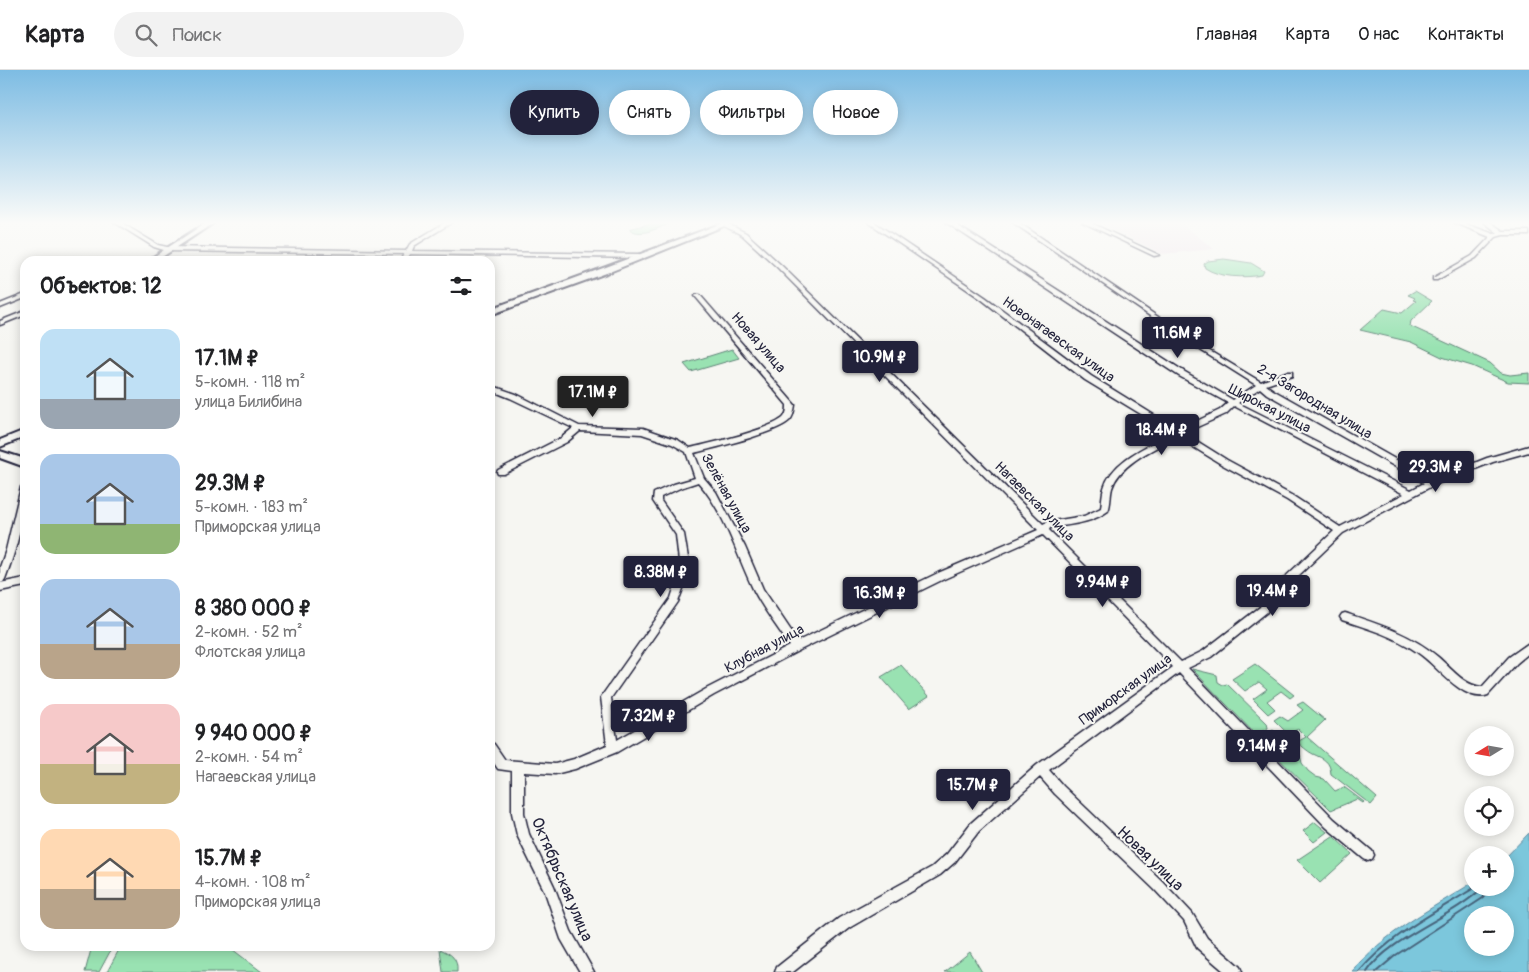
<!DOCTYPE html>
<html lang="ru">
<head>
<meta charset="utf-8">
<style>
	:root { --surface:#fff; --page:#f2f2f2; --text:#202124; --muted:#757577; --line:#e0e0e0; --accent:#22223b }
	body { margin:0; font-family:Pangolin,sans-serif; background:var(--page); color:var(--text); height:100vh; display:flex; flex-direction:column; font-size:19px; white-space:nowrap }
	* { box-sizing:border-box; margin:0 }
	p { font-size:16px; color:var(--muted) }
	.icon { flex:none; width:28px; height:28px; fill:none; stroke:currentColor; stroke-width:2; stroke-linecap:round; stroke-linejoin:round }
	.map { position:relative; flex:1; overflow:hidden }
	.drawer { position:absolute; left:20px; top:186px; width:475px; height:695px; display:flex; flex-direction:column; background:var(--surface); border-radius:15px; box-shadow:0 2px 12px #0003 }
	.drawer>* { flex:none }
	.hud { position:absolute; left:510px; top:20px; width:475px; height:45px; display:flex; gap:10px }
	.needle { width:32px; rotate:259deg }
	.tools { position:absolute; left:1464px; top:656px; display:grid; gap:10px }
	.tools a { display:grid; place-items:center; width:50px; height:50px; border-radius:50%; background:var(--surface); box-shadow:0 2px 12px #0003; font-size:25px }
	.price { position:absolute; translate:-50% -42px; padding:0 11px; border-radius:5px; background:var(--accent); color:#fff; font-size:16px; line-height:32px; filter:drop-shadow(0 1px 2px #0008) }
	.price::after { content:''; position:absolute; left:50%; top:30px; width:15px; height:11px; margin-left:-8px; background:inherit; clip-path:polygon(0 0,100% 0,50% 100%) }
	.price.current { background:#222; color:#fff }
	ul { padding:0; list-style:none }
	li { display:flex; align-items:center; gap:15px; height:125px; padding:0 20px }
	li span { display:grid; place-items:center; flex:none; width:140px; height:100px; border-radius:15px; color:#555 }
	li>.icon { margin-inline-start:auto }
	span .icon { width:60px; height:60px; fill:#fffc; stroke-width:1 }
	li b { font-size:21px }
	h2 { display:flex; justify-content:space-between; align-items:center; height:60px; padding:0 20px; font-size:21px }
	.chip { padding:0 18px; border-radius:22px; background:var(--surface); box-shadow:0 2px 12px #0003; font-size:18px; line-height:45px }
	.chip.current { background:var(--accent); color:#fff }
	header { display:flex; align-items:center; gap:30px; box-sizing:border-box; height:70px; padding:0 25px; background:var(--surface); border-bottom:1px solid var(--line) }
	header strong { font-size:24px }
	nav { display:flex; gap:28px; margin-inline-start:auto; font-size:18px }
	.search { width:350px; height:45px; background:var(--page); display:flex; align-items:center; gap:12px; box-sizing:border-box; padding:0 18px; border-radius:28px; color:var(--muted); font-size:19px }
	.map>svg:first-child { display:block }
	.built { fill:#efe2ea }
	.green { fill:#99e2b2; stroke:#5e8276 }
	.water { fill:#7cc7dc; stroke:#58859c; fill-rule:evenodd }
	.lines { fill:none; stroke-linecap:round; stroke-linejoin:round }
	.shore { stroke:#46647b; stroke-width:2 }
	.minor-casing { stroke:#22223b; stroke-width:3 }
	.major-casing { stroke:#22223b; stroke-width:4 }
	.minor { fill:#f6f6f2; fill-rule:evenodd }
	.major { fill:#f6f6f2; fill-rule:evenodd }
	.labels { text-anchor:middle; stroke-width:4; stroke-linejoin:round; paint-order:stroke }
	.street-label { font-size:14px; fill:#22223b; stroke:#f6f6f2 }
	.near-street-label { font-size:16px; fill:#22223b; stroke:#f6f6f2 }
</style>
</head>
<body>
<header>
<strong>Карта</strong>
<div class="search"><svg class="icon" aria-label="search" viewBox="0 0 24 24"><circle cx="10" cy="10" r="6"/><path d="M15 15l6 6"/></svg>Поиск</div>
<nav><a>Главная</a><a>Карта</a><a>О нас</a><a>Контакты</a></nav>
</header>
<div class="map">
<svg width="1529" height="902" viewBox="0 0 1529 902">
	<rect width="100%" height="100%" fill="#f6f6f2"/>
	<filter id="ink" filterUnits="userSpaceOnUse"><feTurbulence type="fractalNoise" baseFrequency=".02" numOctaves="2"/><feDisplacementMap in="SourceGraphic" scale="10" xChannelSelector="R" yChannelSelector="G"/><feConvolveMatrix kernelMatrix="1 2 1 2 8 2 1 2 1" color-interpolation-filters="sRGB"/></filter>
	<g filter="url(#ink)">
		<path class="built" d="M1096,152H1179L1214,179L1163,184Z"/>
		<g class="green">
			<path d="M656,152H676C661,155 643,169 629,159Z"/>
			<path d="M1224,189L1251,193L1264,201L1262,205C1245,208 1220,208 1205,198L1204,194L1208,191Z"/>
			<path d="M1415,221L1432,231L1411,251L1410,256L1490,293L1501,303L1510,305L1529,303V313L1508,312L1472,296L1442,287L1411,272L1360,260L1384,239L1402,243L1416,231L1413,230L1415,228L1408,225Z"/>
			<path d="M732,279L739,288L691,302L684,294Z"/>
			<path d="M1255,594L1294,625L1290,628L1281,621L1267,631L1275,639L1268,644L1253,629L1267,619L1259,612L1245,621L1232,609Z"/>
			<path d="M901,595L929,626L909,639L881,607Z"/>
			<path d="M1192,599L1217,605L1218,612L1223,615L1227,614L1267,653L1268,658L1257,666Z"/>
			<path d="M1303,632L1325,650L1307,667L1377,728L1371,735L1331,704C1330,691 1324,689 1313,684C1307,681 1302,676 1297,672L1306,667L1298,659L1288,664L1274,650L1280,646L1288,651L1303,640L1297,635Z"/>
			<path d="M1273,660L1300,685L1302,693L1308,701L1316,707L1324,709L1335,721L1344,717L1364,732L1363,733L1357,729L1331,740L1260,670Z"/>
			<path d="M1315,752L1327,762L1314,772L1303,761Z"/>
			<path d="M1333,766L1352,784L1320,813L1297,790Z"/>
			<path d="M92,876H113L99,902H85Z"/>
			<path d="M121,876H228L262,902H107Z"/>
			<path d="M440,879C451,884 458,888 457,902H443Z"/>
			<path d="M970,882L982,902H945Z"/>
		</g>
		<path class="water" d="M1529,763V902H1353C1379,865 1435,837 1472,813V818H1505V788ZM1472,845H1505V878H1472Z"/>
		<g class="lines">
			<g class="shore">
				<path d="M1359,902C1390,865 1434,843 1474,818"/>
				<path d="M1367,902C1389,868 1453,847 1482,818"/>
				<path d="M1376,902L1396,885L1483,828L1490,818"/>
			</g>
			<g class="minor-casing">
				<g id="minor">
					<path d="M114,152H120L158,175L167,177L406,181L410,174L446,152H452L451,153L414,176L412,181L639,184L642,186L639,188L410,184L406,191H400L404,184L167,181L154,177Z"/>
					<path d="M724,152L746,163L781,195L1043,454L1047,452L1084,446L1101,438C1102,431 1102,424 1104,418C1112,390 1148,376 1172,363L1085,310L981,229L868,152H874L985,227L1091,306L1178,360L1220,340L1228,333L1179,306L947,153L946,152H952L1185,302L1233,330L1256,315L1194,276L1012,152H1018L1198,274L1261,312L1286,302H1292V306L1266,315L1273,320L1432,410L1487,388L1529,376V382L1493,392L1434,415L1343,463L1272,531L1267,542L1211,587L1188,598L1334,749L1372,781L1374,785L1372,789L1368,791L1364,789L1326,757L1179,603L1049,700L1063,716L1162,811L1192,843L1207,868L1240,897L1242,902H1225L1197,878L1184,851L1154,819L1055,724L1040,707L979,761L955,792L940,805L849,858L793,902H775L777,897L839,848L932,797L947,784L971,753L1037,695L1173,597L1043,465L944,509L800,580L714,625L617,682L575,699L555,704L524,702V743L529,764L554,816L571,861L594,902H580L561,869L545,822L517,765L512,743V701L498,699L490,687V673L494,674L505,690L555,694L574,689L607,675L601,627L671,528L680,500L676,465L653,431L654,423L674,414L695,408L686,382L672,374L642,364L580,361L567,372L504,404H498L497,402L498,400L561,368L573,358L510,328L490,320V315L516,324L579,356L643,358L678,370L690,378C708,374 773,359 784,347C787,343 787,339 787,335L695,226L696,225H700L795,335C794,340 794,345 790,350C778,363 713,378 694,383L704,408L716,422L745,477L763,519L798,571L938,503L1038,460L777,197L742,165L722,155V153ZM1260,318L1267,324L1424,413L1411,420L1238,333ZM1234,336L1404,424L1340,457L1293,426L1227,390L1184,363L1226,344ZM1177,367L1221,394L1287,430L1334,461L1265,526L1260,537L1203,581L1181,592L1049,460L1050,458C1071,454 1090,454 1108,441C1111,434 1110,425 1112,418C1120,393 1156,378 1177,367ZM698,412C725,442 737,486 754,521C764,540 778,558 790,576L706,619L617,670L611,628L678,532L690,500L684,464L661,431V427L680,418Z"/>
					<path d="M1082,152H1089L1159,185L1154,186Z"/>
					<path d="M1453,152H1460L1494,164L1498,163L1484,152H1490L1503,161H1529V165H1503L1496,167L1476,188L1437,210H1433V208L1472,186L1490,167Z"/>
					<path d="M25,224V228L0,238V234Z"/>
					<path d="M25,241V245L0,255V251Z"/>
					<path d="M25,414C25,449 17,477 5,509L3,512L0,513V497L6,480L21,417Z"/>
					<path d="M25,508V516L0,521V513Z"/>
					<path d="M1345,543C1378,554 1411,564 1438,587C1451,598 1464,616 1482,617L1509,587L1529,573V583L1517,593L1488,625C1478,629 1466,623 1459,618C1443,607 1432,592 1417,582C1394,566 1367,558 1342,550L1340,547L1342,544Z"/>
				</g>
			</g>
			<g class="major-casing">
				<g id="major">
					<path d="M207,152H215L156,191H147Z"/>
					<path d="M725,152H734L612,201L490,245V239L606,197Z"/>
					<path d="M25,360V367L0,377V370Z"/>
					<path d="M0,381L25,389V397L0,388Z"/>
				</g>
			</g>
			<use href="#minor" class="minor"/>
			<use href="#major" class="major"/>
		</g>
	</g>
	<linearGradient id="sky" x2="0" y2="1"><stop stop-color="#7dbce3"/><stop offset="0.55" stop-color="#fbfbf9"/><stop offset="1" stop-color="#fbfbf9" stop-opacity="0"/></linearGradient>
	<rect width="1529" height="278" fill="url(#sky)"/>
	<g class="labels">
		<g class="street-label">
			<text transform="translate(1059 269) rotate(36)" y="5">Новонагаевская улица</text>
			<text transform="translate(759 272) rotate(49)" y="5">Новая улица</text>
			<text transform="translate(1315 331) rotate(31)" y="5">2-я Загородная улица</text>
			<text transform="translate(1270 338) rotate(27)" y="5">Широкая улица</text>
			<text transform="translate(727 423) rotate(61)" y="5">Зелёная улица</text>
			<text transform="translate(1035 431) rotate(45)" y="5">Нагаевская улица</text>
			<text transform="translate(764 578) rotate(-28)" y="5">Клубная улица</text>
			<text transform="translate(1125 619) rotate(-36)" y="5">Приморская улица</text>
		</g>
		<g class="near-street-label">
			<text transform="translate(1151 788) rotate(44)" y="6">Новая улица</text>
			<text transform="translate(563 809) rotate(67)" y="6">Октябрьская улица</text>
		</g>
	</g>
</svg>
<div class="tools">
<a><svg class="needle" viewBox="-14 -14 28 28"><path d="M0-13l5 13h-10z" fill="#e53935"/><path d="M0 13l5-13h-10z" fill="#757577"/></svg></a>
<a><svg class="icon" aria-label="locate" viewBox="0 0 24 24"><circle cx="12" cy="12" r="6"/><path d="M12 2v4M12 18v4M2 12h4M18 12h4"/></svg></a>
<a>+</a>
<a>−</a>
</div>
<b class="price" style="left:1178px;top:289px">11.6M ₽</b>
<b class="price" style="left:880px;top:313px">10.9M ₽</b>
<b class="price current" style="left:593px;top:348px">17.1M ₽</b>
<b class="price" style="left:1162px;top:386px">18.4M ₽</b>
<b class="price" style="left:1436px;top:423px">29.3M ₽</b>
<b class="price" style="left:661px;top:528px">8.38M ₽</b>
<b class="price" style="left:1103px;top:538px">9.94M ₽</b>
<b class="price" style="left:1273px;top:547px">19.4M ₽</b>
<b class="price" style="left:880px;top:549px">16.3M ₽</b>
<b class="price" style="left:649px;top:672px">7.32M ₽</b>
<b class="price" style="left:1263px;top:702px">9.14M ₽</b>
<b class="price" style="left:973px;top:741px">15.7M ₽</b>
<div class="hud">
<a class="chip current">Купить</a>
<a class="chip">Снять</a>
<a class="chip">Фильтры</a>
<a class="chip">Новое</a>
</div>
<section class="drawer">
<h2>Объектов: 12<svg class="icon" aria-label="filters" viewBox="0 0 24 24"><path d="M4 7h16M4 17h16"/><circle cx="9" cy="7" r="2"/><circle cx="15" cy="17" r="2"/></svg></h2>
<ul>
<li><span style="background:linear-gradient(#bfe0f5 70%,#9aa5b1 0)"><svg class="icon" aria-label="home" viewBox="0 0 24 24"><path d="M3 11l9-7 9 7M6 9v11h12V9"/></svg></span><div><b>17.1M ₽</b><p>5-комн. · 118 m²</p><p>улица Билибина</p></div></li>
<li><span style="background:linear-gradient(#a9c7e8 70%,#8fb573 0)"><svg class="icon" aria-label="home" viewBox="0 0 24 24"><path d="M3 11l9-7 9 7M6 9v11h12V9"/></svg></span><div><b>29.3M ₽</b><p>5-комн. · 183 m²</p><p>Приморская улица</p></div></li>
<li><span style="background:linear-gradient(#a9c7e8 65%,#b9a48a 0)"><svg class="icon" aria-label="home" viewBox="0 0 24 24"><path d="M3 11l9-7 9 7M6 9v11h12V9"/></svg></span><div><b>8 380 000 ₽</b><p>2-комн. · 52 m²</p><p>Флотская улица</p></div></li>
<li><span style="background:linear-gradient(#f6c9c9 60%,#c2b280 0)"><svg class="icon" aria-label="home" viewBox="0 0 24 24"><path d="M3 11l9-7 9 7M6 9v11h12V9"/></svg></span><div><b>9 940 000 ₽</b><p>2-комн. · 54 m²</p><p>Нагаевская улица</p></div></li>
<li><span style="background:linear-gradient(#ffd9b3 60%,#b9a48a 0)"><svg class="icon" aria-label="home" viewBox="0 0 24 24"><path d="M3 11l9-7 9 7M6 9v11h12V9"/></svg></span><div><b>15.7M ₽</b><p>4-комн. · 108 m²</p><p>Приморская улица</p></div></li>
</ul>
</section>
</div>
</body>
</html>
